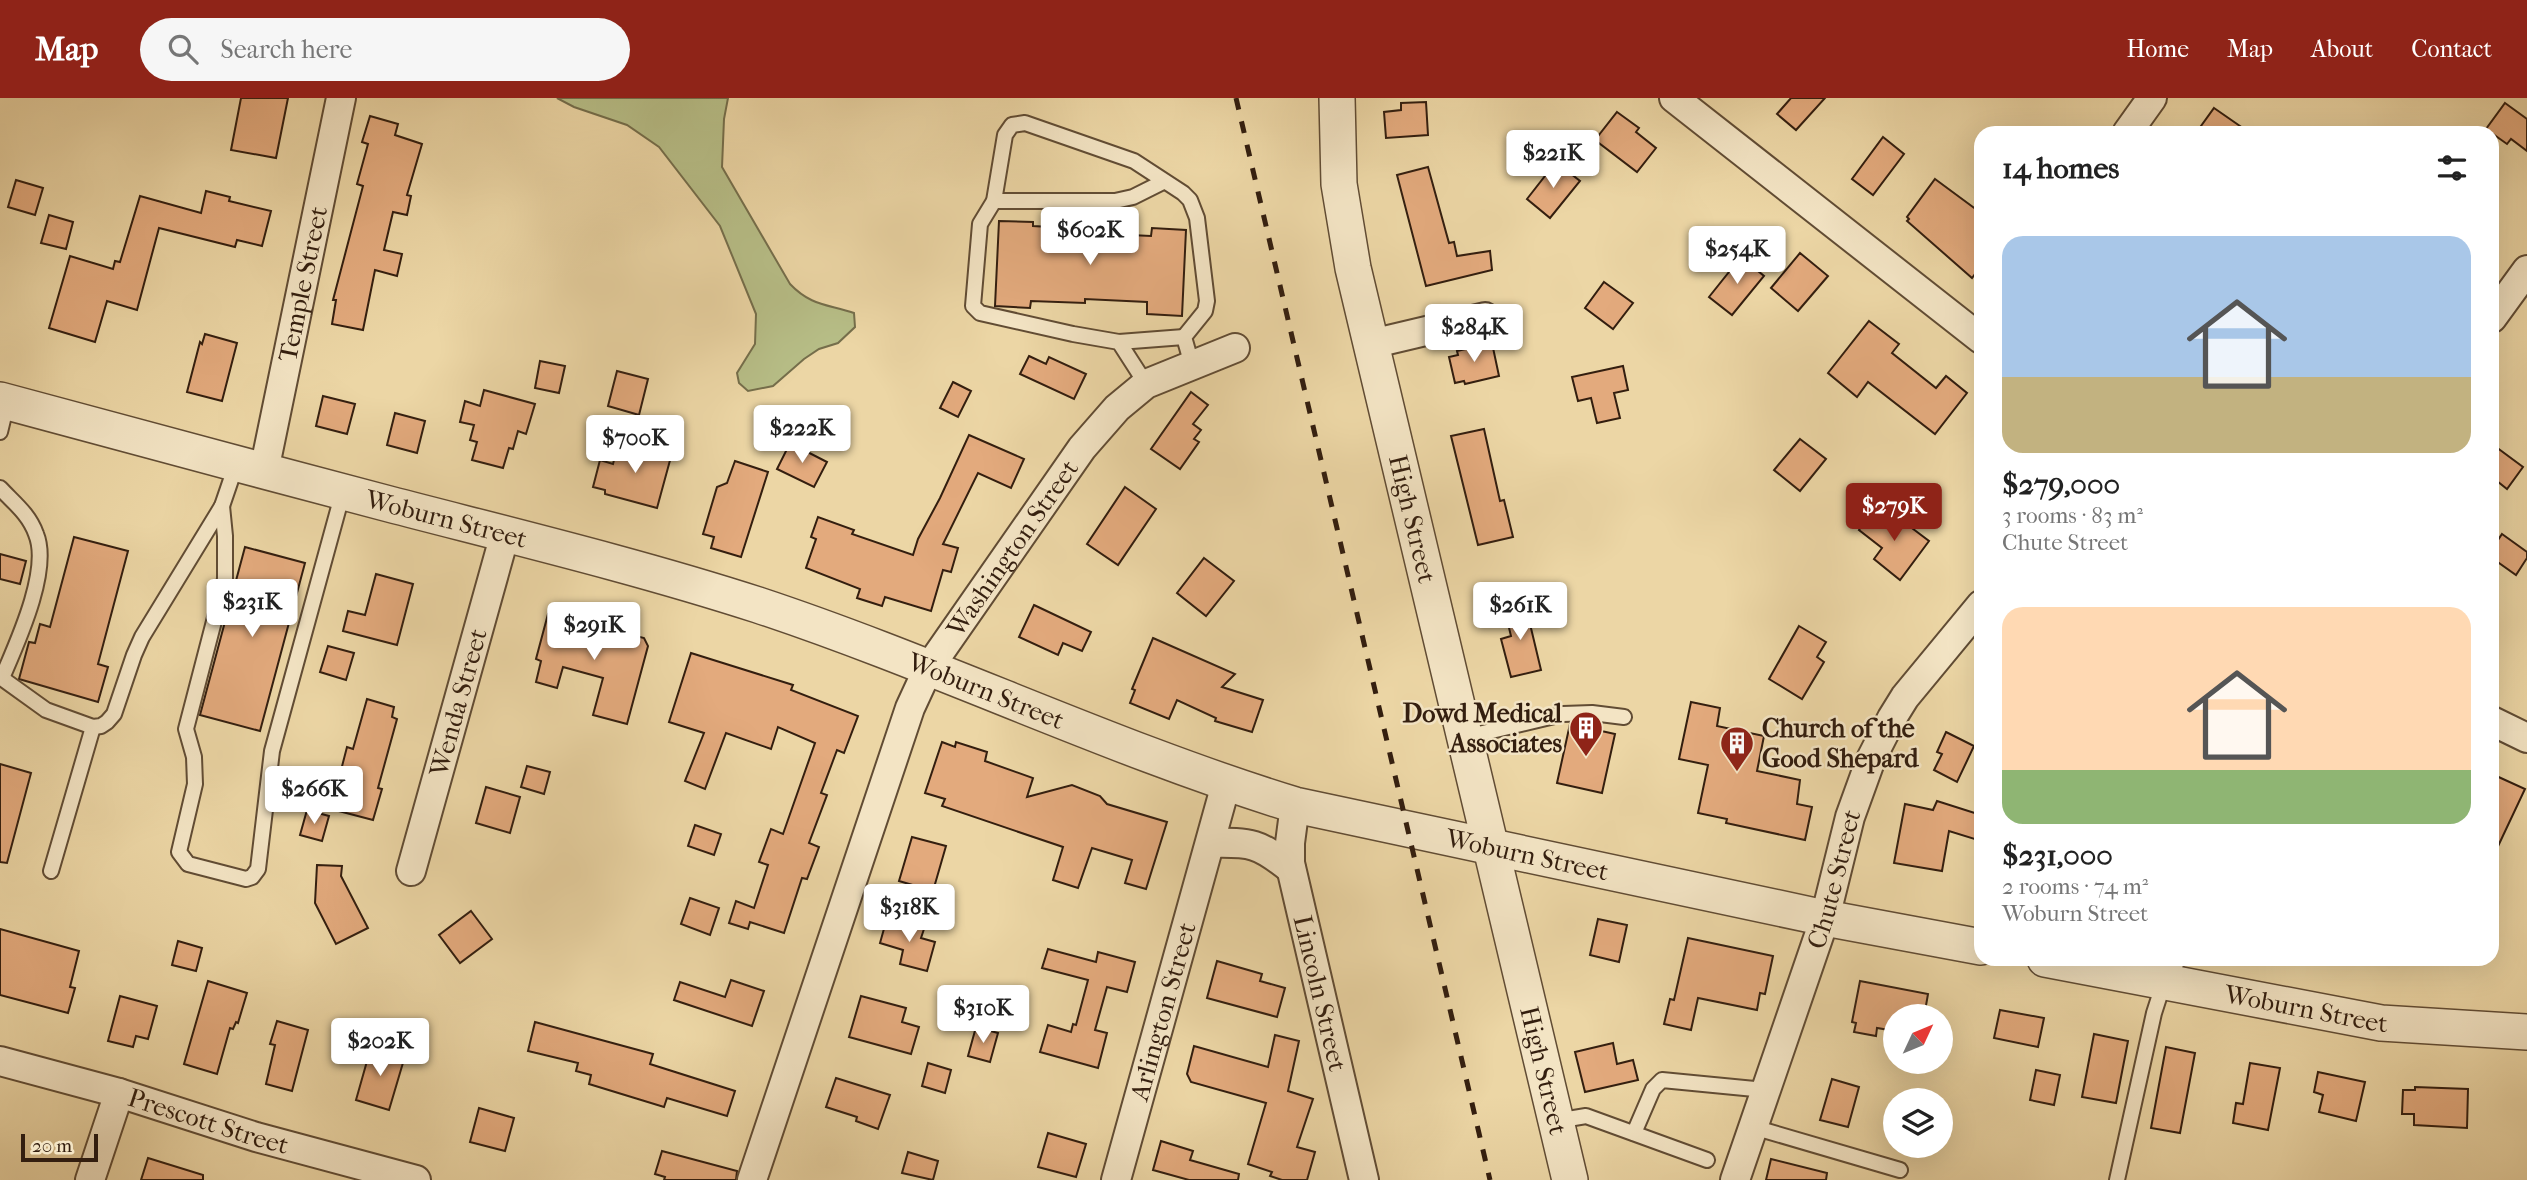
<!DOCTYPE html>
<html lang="en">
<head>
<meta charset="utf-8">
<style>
	:root { --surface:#fff; --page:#f6f6f6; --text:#222; --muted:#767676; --accent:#8f2418 }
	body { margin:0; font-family:"IM FELL French Canon",serif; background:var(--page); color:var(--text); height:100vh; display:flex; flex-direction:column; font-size:26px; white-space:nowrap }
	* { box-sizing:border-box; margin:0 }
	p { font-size:23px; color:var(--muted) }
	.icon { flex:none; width:38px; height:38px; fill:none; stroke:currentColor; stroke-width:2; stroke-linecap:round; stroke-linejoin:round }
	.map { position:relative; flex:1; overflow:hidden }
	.panel { position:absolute; left:1974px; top:28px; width:525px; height:840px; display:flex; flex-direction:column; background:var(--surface); border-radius:21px; box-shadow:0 7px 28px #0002 }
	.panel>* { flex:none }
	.needle { width:46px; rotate:46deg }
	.buttons { position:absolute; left:1883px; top:906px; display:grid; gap:14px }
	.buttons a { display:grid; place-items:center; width:70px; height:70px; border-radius:50%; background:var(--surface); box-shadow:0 7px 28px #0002; font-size:35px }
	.scale { position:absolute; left:21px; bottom:18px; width:77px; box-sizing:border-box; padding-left:7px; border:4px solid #331e0f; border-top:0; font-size:19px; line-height:24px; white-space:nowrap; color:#331e0f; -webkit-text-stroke:5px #f3e4c4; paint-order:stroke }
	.price { position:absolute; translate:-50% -60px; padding:0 16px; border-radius:7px; background:#fff; color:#222; font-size:23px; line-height:46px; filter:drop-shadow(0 2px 4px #0008) }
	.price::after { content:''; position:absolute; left:50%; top:42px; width:21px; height:16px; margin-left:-10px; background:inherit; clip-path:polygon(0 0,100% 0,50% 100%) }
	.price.current { background:var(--accent); color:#fff }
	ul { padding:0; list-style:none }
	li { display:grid; align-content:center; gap:14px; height:371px; padding:0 28px }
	li span { display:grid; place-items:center; height:217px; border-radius:21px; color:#555 }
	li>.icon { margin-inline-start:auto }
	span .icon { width:126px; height:126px; fill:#fffc; stroke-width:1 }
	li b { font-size:30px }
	h2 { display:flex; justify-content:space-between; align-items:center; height:84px; padding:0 28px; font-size:30px }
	header { display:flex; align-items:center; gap:42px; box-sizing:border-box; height:98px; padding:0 35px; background:var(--accent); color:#fff }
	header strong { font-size:33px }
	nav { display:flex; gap:38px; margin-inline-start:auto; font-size:24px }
	.search { width:490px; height:63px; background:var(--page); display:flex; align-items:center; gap:18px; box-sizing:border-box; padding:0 24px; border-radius:38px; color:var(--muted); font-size:26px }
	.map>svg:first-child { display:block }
	.green { fill:#b7be87; stroke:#756e4b; stroke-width:2 }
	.building { fill:#e3aa7d; stroke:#331e0f; stroke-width:2 }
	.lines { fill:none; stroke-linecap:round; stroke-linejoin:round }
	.service-casing { stroke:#614c34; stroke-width:18 }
	.minor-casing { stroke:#614c34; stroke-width:32 }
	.tertiary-casing { stroke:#614c34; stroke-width:38 }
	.service { stroke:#f3e4c4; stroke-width:14 }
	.minor { stroke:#f3e4c4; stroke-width:28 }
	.tertiary { stroke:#f3e4c4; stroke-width:35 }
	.rail { stroke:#331e0f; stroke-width:5; stroke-dasharray:12 12; stroke-linecap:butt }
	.labels { text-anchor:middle; stroke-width:5; stroke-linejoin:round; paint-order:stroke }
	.street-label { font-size:26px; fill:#331e0f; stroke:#f3e4c4 }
	.poi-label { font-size:26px; font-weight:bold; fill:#331e0f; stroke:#f3e4c4; text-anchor:end }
</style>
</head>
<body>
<header>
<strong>Map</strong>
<div class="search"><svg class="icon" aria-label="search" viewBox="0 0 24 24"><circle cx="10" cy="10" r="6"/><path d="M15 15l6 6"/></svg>Search here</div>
<nav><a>Home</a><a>Map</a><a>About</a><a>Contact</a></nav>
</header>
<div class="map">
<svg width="2527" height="1082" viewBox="0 0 2527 1082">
	<rect width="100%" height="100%" fill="#ecd6a5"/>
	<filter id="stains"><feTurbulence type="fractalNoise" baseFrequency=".00286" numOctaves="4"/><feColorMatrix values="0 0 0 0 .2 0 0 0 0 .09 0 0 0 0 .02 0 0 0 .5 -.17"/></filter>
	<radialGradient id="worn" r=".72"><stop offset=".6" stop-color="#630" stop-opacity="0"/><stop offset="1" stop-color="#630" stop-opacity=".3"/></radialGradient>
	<path class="green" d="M557,0H728L724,21L722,69L790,186C811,208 827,206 854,215L855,229L838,245L819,251L804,261L773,288L748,293L739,285L737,275L755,246L756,216L720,128L659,49L627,27L574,9Z"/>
	<g class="building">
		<path d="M241,0H288L276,60L231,52Z"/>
		<path d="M1791,0H1825L1796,32L1777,16Z"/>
		<path d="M1426,4L1428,37L1386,40L1384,14L1401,12V5Z"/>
		<path d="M2505,5L2527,21V53L2511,41L2507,46L2486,31Z"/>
		<path d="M2214,10L2250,35H2196Z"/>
		<path d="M1617,14L1639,30L1636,34L1656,50L1637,74L1595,42Z"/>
		<path d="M370,18L398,26L395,37L422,46L407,97L411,98L407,117L393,114L384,152L402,156L397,178L375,172L363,232L332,226L336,202H333L363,88L357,86L368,46L362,44Z"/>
		<path d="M1883,39L1904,56L1873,97L1852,81Z"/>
		<path d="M1556,64L1580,83L1550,120L1527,101Z"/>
		<path d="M1428,69L1449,145L1454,144L1457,158L1490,153L1492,172L1426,188L1397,77Z"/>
		<path d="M1935,81L1981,115V168L1972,180L1907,123L1909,121L1907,119Z"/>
		<path d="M16,82L43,90L35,117L8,109Z"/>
		<path d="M206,93L230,99L229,103L271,113L262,148L237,142L235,149L159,130L137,212L107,203L95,244L49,230L70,158L113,171L115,163L120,164L140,98L201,115Z"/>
		<path d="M49,117L73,124L66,151L41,145Z"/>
		<path d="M999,123L1033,124V128L1087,131V135L1151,138L1152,130L1186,132L1182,218L1147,216V204L1085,201V205L1031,203L1030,210L995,208Z"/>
		<path d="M1800,155L1828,178L1798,213L1771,190Z"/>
		<path d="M1741,159L1764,178L1732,217L1709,199Z"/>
		<path d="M1604,184L1633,205L1613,231L1585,210Z"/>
		<path d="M1869,223L1899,246L1892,255L1936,290L1946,278L1967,295L1935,336L1868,284L1857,299L1828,275Z"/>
		<path d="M205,236L237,245L222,303L187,294L200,244L202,246Z"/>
		<path d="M1492,245L1499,278L1465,286L1464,283L1455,285L1449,259L1458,257L1457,253Z"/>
		<path d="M1029,258L1046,266L1049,259L1086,276L1074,301L1020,276Z"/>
		<path d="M540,263L565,268L559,295L535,290Z"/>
		<path d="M1623,268L1628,292L1614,295L1620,320L1597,325L1591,300L1578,303L1572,279Z"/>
		<path d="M617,273L648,281L639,317L608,308Z"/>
		<path d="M953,284L971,293L958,319L940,310Z"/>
		<path d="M484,292L535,306L526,336L518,333L513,351L509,350L503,370L472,362L477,344L470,342L474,327L460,324L465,303L480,308Z"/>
		<path d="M1191,294L1208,307L1193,326L1201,332L1194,341L1199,344L1180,371L1151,351Z"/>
		<path d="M323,298L355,306L347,336L316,328Z"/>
		<path d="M395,315L425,323L417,355L387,347Z"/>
		<path d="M1484,331L1500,403L1504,402L1513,439L1478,447L1451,338Z"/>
		<path d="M969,337L1024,361L1011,390L978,375L943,446L958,450L951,474L943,472L931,513L885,499L882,508L857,500L860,491L806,470L816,441L811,439L818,419L854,432L852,436L913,457L918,441L940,400Z"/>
		<path d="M1800,341L1826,361L1800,393L1774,372Z"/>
		<path d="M625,343L672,355L657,410L605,396V392L593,389L600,362L613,366L615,358L621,360Z"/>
		<path d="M790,345L827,364L814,389L777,371Z"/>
		<path d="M2492,346L2523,369L2507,391L2492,379Z"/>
		<path d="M735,363L768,374L741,459L711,450L714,439L703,436L717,389L727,385Z"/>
		<path d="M1125,389L1156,411L1118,467L1087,446Z"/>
		<path d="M1873,413L1885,423L1892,415L1929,443L1900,482L1874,461L1882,450L1859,432Z"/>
		<path d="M2502,436L2527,454V460L2516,477L2492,460V451Z"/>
		<path d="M74,439L128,453L98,566L108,569L98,604L19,581L29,544L35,545L40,526L50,529Z"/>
		<path d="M245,449L305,465L260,633L200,617Z"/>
		<path d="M0,456L26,463L20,486L0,481Z"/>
		<path d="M1204,460L1234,483L1206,518L1177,495Z"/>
		<path d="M376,476L413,486L397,547L343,533L348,513L365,517Z"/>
		<path d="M1525,505L1541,572L1511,579L1501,541L1511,538L1504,509Z"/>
		<path d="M1034,507L1091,534L1082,553L1063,545L1058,557L1019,539Z"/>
		<path d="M548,516L609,533L610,531L644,540L648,548L627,626L593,617L603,580L563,569L557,590L536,584L541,563L536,561Z"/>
		<path d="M1799,528L1826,544L1817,559L1824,564L1802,601L1769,581Z"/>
		<path d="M1153,540L1235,576L1222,589L1263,602L1252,634L1215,623L1216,620L1177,602L1169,621L1130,605L1135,592L1132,591Z"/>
		<path d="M328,548L354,555L346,582L320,574Z"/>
		<path d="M691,555L793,587L791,592L858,618L844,655L837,652L821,695L827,697L809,745L819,749L807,781L802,780L784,835L750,824L748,831L729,825L736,803L754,810L768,767L759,764L771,731L783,736L815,645L778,629L771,651L726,635L705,691L685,683L704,635L669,624Z"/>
		<path d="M367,601L394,609L392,619L397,621L378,690L382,691L373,722L331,711L347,649L353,651Z"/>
		<path d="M1691,604L1720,610L1717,628L1764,638L1757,673L1800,682L1797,706L1812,709L1805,742L1726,725L1727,721L1698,715L1708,667L1679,661Z"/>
		<path d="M1570,626L1615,636L1602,695L1557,685Z"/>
		<path d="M1946,634L1974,648L1957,684L1934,672L1942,656L1937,654Z"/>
		<path d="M942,644L955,649L956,644L987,654L985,663L1033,680L1027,699L1072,687L1100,698L1107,706L1167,724L1146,791L1125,785L1132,762L1092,750L1078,790L1053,782L1063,749L942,708L945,701L925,695Z"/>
		<path d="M0,666L31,675L7,765L0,764Z"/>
		<path d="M527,668L550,674L544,696L521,689Z"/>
		<path d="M2492,676L2525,691L2492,761Z"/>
		<path d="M486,689L520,699L510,735L476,725Z"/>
		<path d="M1937,703L1981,717V743L1949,733L1942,773L1894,765L1905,706L1933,712Z"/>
		<path d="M307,712L329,718L322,743L300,737Z"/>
		<path d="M695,727L721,736L714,757L688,748Z"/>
		<path d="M912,739L946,748L933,793L899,783Z"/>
		<path d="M317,767L342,768L341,778L368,830L336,846L315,805Z"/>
		<path d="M690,800L719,810L710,837L681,826Z"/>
		<path d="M471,813L492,841L460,865L439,837Z"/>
		<path d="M887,820L924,831L921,840L935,844L927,873L900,866L903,852L880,845Z"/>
		<path d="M1598,821L1627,827L1619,864L1590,857Z"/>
		<path d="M0,831L79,853L70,889L75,890L68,915L0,897Z"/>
		<path d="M1688,840L1773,858L1765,896L1760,895L1757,912L1698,900L1691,932L1664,926L1670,901L1674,902Z"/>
		<path d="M178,843L202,850L196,873L172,867Z"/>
		<path d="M1048,851L1096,864L1098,854L1135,864L1127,894L1107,889L1095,932L1107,935L1098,970L1040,954L1048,927L1071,934L1073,926L1076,927L1088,882L1042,870Z"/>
		<path d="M1217,863L1262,876L1260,883L1285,890L1277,919L1207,900Z"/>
		<path d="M731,882L764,893L752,928L674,902L680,884L725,899Z"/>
		<path d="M208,883L247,895L238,925L236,924L233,931L230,930L217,976L184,966Z"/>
		<path d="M1860,883L1928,896L1924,919H1895V933L1877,930L1876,938L1854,934L1856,925L1852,924Z"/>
		<path d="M120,898L157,908L148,941L136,938L133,949L108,943Z"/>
		<path d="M861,898L906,910L902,924L919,929L911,956L849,939Z"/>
		<path d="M2000,912L2044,920L2038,949L1994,940Z"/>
		<path d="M277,923L308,932L292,993L266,986L275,947L270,946Z"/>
		<path d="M535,924L653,956L650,966L735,993L727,1018L667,1000L664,1009L589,986L591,977L576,973L578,965L528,953Z"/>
		<path d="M976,929L998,935L990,964L968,958Z"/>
		<path d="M2094,936L2128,943L2116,1005L2082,999Z"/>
		<path d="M1275,937L1299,943L1288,993L1313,1001L1297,1049L1315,1054L1307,1082H1282L1270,1078L1272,1074L1248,1066L1266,1005L1191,984L1187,976L1194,948L1268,969Z"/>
		<path d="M1613,945L1617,966L1633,962L1638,982L1585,994L1575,954Z"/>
		<path d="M371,949L405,958L389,1012L356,1002Z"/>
		<path d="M2166,949L2195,955L2180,1035L2151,1030Z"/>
		<path d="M928,965L951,972L945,995L922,988Z"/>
		<path d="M2250,965L2280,970L2268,1032L2233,1025L2236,1005L2243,1006Z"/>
		<path d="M2036,972L2060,977L2054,1007L2030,1002Z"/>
		<path d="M2318,974L2365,984L2356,1023L2319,1014L2323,997L2314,994Z"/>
		<path d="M836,980L890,997L878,1031L856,1023L857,1019L826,1009Z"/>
		<path d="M1832,981L1859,989L1848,1029L1820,1022Z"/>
		<path d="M2415,989L2468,991L2467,1030L2414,1027V1016H2402L2403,992H2415Z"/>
		<path d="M479,1010L514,1020L505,1053L470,1044Z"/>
		<path d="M1048,1035L1086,1046L1076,1079L1038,1069Z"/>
		<path d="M1161,1043L1193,1053L1190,1062L1239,1076L1238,1082H1189L1153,1072Z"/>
		<path d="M662,1053L737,1073L736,1082H664L665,1079L655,1076Z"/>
		<path d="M908,1054L938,1063L933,1082L902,1075Z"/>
		<path d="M148,1060L203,1077V1082H141Z"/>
		<path d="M1771,1061L1827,1075L1826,1082H1766Z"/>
	</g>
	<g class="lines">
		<g class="service-casing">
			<g id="service">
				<path d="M994,103H1115L1133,99L1163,84"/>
				<path d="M1119,244L1184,239"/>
				<path d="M1146,286L1119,244L1073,236L980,215L973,208L980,126L994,103L1005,37L1012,27L1025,25L1134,63L1183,95L1190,102L1197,120L1207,203L1205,213L1184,239L1192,267"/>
				<path d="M0,334L7,305"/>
				<path d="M0,390C14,405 29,416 36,436C51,472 17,545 2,580"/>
				<path d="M222,408L225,438V481L186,631L194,659L195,686L179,754L188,766L246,781L252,779L258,771L272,653L343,394"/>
				<path d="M0,579L46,612L93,629L101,628L107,624L114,616L134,557L142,539L222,408L236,367"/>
				<path d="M1466,639L1563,616L1592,615L1624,619"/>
				<path d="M51,773L93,629"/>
				<path d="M1556,1023L1586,1018L1707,1062"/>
				<path d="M1753,1029L1900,1072"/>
				<path d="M1634,1035L1653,991L1662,982L1765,992"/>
				<path d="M2117,1082L2154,915L2164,884"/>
			</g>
		</g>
		<g class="minor-casing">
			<g id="minor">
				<path d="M1674,0L1981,241"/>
				<path d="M2127,35L2152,0"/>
				<path d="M2492,220L2527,172"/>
				<path d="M1371,246L1485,219"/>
				<path id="s1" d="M264,373L341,0"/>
				<path d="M2492,623L2527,640"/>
				<path id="s2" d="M1295,707L1290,745V765L1364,1082"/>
				<path d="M1211,745C1251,744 1259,745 1291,771"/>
				<path id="s3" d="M411,773L505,436"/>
				<path d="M2164,883L2170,861"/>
				<path id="s4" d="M0,963L119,995L256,1039L416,1082"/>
				<path d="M90,1082L119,995"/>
				<path id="s5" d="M752,1082L910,610L928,571L1082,350L1117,310L1146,286L1235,250"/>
				<path id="s6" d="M1116,1082L1226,686"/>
				<path id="s7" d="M1735,1082L1825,820L1850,719L1871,661L1892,620L1905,599L1981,507"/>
			</g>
		</g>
		<g class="tertiary-casing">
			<g id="tertiary">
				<path id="s8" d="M1337,0L1339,86L1353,170L1570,1082"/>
				<path id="s9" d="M0,302C130,337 259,372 389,406C512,438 637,468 758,507C939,567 1112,651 1295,707L1825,820L1981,849"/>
				<path id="s10" d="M2045,861L2381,925L2527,934"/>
			</g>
		</g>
		<use href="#service" class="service"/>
		<use href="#minor" class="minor"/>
		<use href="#tertiary" class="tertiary"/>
		<path class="rail" d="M1236,0L1490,1082"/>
	</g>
	<defs>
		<g id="building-pin" transform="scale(1.75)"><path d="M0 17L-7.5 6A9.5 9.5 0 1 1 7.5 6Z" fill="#8f2418" stroke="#f3e4c4"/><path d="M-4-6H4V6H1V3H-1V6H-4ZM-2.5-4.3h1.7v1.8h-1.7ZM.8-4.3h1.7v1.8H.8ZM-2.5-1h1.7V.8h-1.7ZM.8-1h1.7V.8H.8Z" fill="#fff"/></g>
	</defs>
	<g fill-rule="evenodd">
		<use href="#building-pin" x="1586" y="630"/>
		<use href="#building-pin" x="1737" y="645"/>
	</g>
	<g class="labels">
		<g class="street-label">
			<text dy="9" stroke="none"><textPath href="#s1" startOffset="191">Temple Street</textPath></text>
			<text dy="9" stroke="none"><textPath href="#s8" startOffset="429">High Street</textPath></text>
			<text dy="9" stroke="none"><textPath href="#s9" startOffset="462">Woburn Street</textPath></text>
			<text dy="9" stroke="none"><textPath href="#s5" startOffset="688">Washington Street</textPath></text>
			<text dy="9" stroke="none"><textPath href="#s9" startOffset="1029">Woburn Street</textPath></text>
			<text dy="9" stroke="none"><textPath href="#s3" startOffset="175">Wenda Street</textPath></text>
			<text dy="9" stroke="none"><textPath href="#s9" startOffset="1596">Woburn Street</textPath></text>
			<text dy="9" stroke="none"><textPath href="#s7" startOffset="317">Chute Street</textPath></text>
			<text dy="9" stroke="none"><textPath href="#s2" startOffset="192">Lincoln Street</textPath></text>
			<text dy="9" stroke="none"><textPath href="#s10" startOffset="266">Woburn Street</textPath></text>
			<text dy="9" stroke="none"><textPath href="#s6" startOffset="175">Arlington Street</textPath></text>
			<text dy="9" stroke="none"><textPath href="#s8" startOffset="996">High Street</textPath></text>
			<text dy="9" stroke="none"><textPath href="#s4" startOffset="217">Prescott Street</textPath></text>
		</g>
		<g class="poi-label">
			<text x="1562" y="624">Dowd Medical<tspan x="1562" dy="30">Associates</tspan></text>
			<text x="1762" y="639" text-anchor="start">Church of the<tspan x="1762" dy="30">Good Shepard</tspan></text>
		</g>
	</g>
	<rect width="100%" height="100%" filter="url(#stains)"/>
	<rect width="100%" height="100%" fill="url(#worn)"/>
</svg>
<div class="buttons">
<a><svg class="needle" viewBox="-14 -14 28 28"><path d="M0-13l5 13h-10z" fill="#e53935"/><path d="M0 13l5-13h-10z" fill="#767676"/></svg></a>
<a><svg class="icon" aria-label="layers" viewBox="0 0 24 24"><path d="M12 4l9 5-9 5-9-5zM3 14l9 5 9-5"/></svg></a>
</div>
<div class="scale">20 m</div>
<b class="price" style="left:1553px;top:92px">$221K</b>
<b class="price" style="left:1090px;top:169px">$602K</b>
<b class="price" style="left:1737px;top:188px">$254K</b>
<b class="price" style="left:1474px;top:266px">$284K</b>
<b class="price" style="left:802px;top:367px">$222K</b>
<b class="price" style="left:635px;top:377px">$700K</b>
<b class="price current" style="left:1894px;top:445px">$279K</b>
<b class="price" style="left:252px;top:541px">$231K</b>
<b class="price" style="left:1520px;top:544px">$261K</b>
<b class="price" style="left:594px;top:564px">$291K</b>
<b class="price" style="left:314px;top:728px">$266K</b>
<b class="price" style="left:909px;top:846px">$318K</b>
<b class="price" style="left:983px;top:947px">$310K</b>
<b class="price" style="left:380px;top:980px">$202K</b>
<section class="panel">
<h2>14 homes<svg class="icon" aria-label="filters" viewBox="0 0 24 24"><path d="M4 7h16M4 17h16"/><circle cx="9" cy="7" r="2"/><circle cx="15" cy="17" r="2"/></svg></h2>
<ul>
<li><span style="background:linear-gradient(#a9c7e8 65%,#c2b280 0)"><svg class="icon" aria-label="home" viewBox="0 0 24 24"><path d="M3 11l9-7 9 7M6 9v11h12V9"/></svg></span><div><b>$279,000</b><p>3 rooms · 83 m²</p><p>Chute Street</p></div></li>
<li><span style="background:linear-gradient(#ffd9b3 75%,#8fb573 0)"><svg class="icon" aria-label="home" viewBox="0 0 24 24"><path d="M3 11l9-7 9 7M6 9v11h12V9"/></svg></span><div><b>$231,000</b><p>2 rooms · 74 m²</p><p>Woburn Street</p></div></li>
</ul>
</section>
</div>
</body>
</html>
